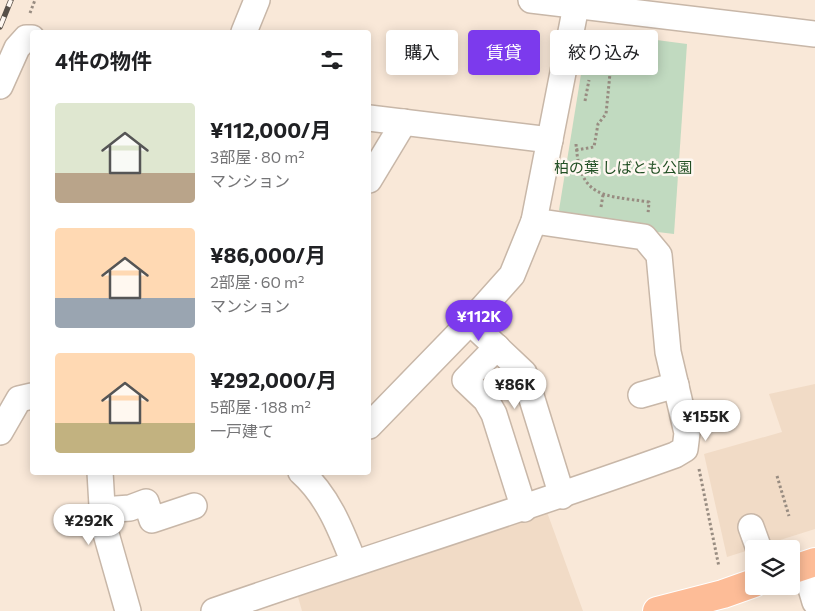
<!DOCTYPE html>
<html lang="ja">
<head>
<meta charset="utf-8">
<style>
	:root { --surface:#fff; --page:#f6f6f6; --text:#202124; --muted:#757577; --accent:#7c3aed }
	body { margin:0; font-family:Commissioner,"Noto Sans JP",sans-serif; background:var(--page); color:var(--text); height:100vh; display:flex; flex-direction:column; font-size:19px; white-space:nowrap }
	* { box-sizing:border-box; margin:0 }
	p { font-size:16px; color:var(--muted) }
	.icon { flex:none; width:28px; height:28px; fill:none; stroke:currentColor; stroke-width:2; stroke-linecap:round; stroke-linejoin:round }
	.map { position:relative; flex:1; overflow:hidden }
	.panel { position:absolute; left:30px; top:30px; width:341px; height:445px; display:flex; flex-direction:column; background:var(--surface); border-radius:5px; box-shadow:0 2px 12px #0003 }
	.panel>* { flex:none }
	.top-card { position:absolute; left:386px; top:30px; width:354px; height:45px; display:flex; gap:10px }
	.tools { position:absolute; left:745px; top:540px; display:grid; gap:10px }
	.tools a { display:grid; place-items:center; width:55px; height:55px; border-radius:5px; background:var(--surface); box-shadow:0 2px 12px #0003; font-size:25px }
	.price { position:absolute; translate:-50% -42px; padding:0 11px; border-radius:18px; background:#fff; color:#222; font-size:16px; line-height:32px; filter:drop-shadow(0 1px 2px #0008) }
	.price::after { content:''; position:absolute; left:50%; top:30px; width:15px; height:11px; margin-left:-8px; background:inherit; clip-path:polygon(0 0,100% 0,50% 100%) }
	.price.current { background:var(--accent); color:#fff }
	ul { padding:0; list-style:none }
	li { display:flex; align-items:center; gap:15px; height:125px; padding:0 25px }
	li span { display:grid; place-items:center; flex:none; width:140px; height:100px; border-radius:5px; color:#555 }
	li>.icon { margin-inline-start:auto }
	span .icon { width:60px; height:60px; fill:#fffc; stroke-width:1 }
	li b { font-size:21px }
	h2 { display:flex; justify-content:space-between; align-items:center; height:60px; padding:0 25px; font-size:21px }
	.pill { padding:0 18px; border-radius:5px; background:var(--surface); box-shadow:0 2px 12px #0003; font-size:18px; line-height:45px }
	.pill.current { background:var(--accent); color:#fff }
	.map>svg:first-child { display:block }
	.built { fill:#f1dbc6 }
	.green { fill:#c1dac0 }
	.lines { fill:none; stroke-linecap:round; stroke-linejoin:round }
	.minor-casing { stroke:#c8b7a8; stroke-width:28 }
	.major-casing { stroke:#fff; stroke-width:30 }
	.path { stroke:#988c81; stroke-width:3; stroke-dasharray:2.5 2.5; stroke-linecap:butt }
	.minor { stroke:#fff; stroke-width:25 }
	.major { stroke:#fdbc97; stroke-width:28 }
	.rail-casing { stroke:#574f48; stroke-width:5.5 }
	.rail { stroke:#fef7f1; stroke-width:4; stroke-dasharray:11; stroke-linecap:butt }
	.labels { text-anchor:middle; stroke-width:5; stroke-linejoin:round; paint-order:stroke }
	.park-label { font-size:15px; fill:#224f24; stroke:#fef7f1 }
</style>
</head>
<body>
<div class="map">
<svg width="815" height="611" viewBox="0 0 815 611">
	<rect width="100%" height="100%" fill="#f9e8d8"/>
	<g class="built">
		<path d="M815,384V529L727,557L704,454L782,432L769,394Z"/>
		<path d="M547,512L583,611H302L298,597Z"/>
	</g>
	<path class="green" d="M588,31L687,44L674,234L567,221L559,210Z"/>
	<g class="lines">
		<g class="minor-casing">
			<g id="minor">
				<path d="M531,0L815,34"/>
				<path d="M244,32L257,0"/>
				<path d="M0,86L17,48L26,38H32"/>
				<path d="M369,118L550,140"/>
				<path d="M369,180L404,122"/>
				<path d="M470,322L524,373L562,496"/>
				<path d="M497,347L465,380L486,400L494,414L524,509"/>
				<path d="M641,395L676,385"/>
				<path d="M369,426L470,322L512,275L534,221"/>
				<path d="M0,432L19,399L32,396"/>
				<path d="M100,472L103,523L128,611"/>
				<path d="M301,472C328,496 341,530 354,563"/>
				<path d="M102,510L130,508L146,502L152,520L194,506"/>
				<path d="M751,527L759,549"/>
				<path d="M804,565L815,602"/>
				<path d="M214,611C367,558 522,510 675,455L685,449L687,433L668,352L659,255L644,237L534,221L576,6"/>
			</g>
		</g>
		<g class="major-casing">
			<g id="major">
				<path d="M791,570L815,562"/>
				<path d="M657,611L723,594L754,583"/>
			</g>
		</g>
		<g class="path">
			<path d="M30,13L35,0"/>
			<path d="M585,101L589,80"/>
			<path d="M576,144C580,199 603,195 649,202L648,214"/>
			<path d="M576,150L594,147L598,124L606,114L614,33"/>
			<path d="M601,207L603,195"/>
			<path d="M699,469L719,567"/>
			<path d="M777,476L789,516"/>
		</g>
		<use href="#minor" class="minor"/>
		<use href="#major" class="major"/>
		<g class="rail-casing">
			<path id="rail" d="M0,27L11,0"/>
		</g>
		<use href="#rail" class="rail"/>
	</g>
	<g class="labels">
		<g class="park-label">
			<text x="623" y="173">柏の葉 しばとも公園</text>
		</g>
	</g>
</svg>
<div class="tools">
<a><svg class="icon" aria-label="layers" viewBox="0 0 24 24"><path d="M12 4l9 5-9 5-9-5zM3 14l9 5 9-5"/></svg></a>
</div>
<b class="price current" style="left:479px;top:342px">¥112K</b>
<b class="price" style="left:515px;top:410px">¥86K</b>
<b class="price" style="left:706px;top:442px">¥155K</b>
<b class="price" style="left:89px;top:546px">¥292K</b>
<div class="top-card">
<a class="pill">購入</a>
<a class="pill current">賃貸</a>
<a class="pill">絞り込み</a>
</div>
<section class="panel">
<h2>4件の物件<svg class="icon" aria-label="filters" viewBox="0 0 24 24"><path d="M4 7h16M4 17h16"/><circle cx="9" cy="7" r="2"/><circle cx="15" cy="17" r="2"/></svg></h2>
<ul>
<li><span style="background:linear-gradient(#dfe7d0 70%,#b9a48a 0)"><svg class="icon" aria-label="home" viewBox="0 0 24 24"><path d="M3 11l9-7 9 7M6 9v11h12V9"/></svg></span><div><b>¥112,000/月</b><p>3部屋 · 80 m²</p><p>マンション</p></div></li>
<li><span style="background:linear-gradient(#ffd9b3 70%,#9aa5b1 0)"><svg class="icon" aria-label="home" viewBox="0 0 24 24"><path d="M3 11l9-7 9 7M6 9v11h12V9"/></svg></span><div><b>¥86,000/月</b><p>2部屋 · 60 m²</p><p>マンション</p></div></li>
<li><span style="background:linear-gradient(#ffd9b3 70%,#c2b280 0)"><svg class="icon" aria-label="home" viewBox="0 0 24 24"><path d="M3 11l9-7 9 7M6 9v11h12V9"/></svg></span><div><b>¥292,000/月</b><p>5部屋 · 188 m²</p><p>一戸建て</p></div></li>
</ul>
</section>
</div>
</body>
</html>
